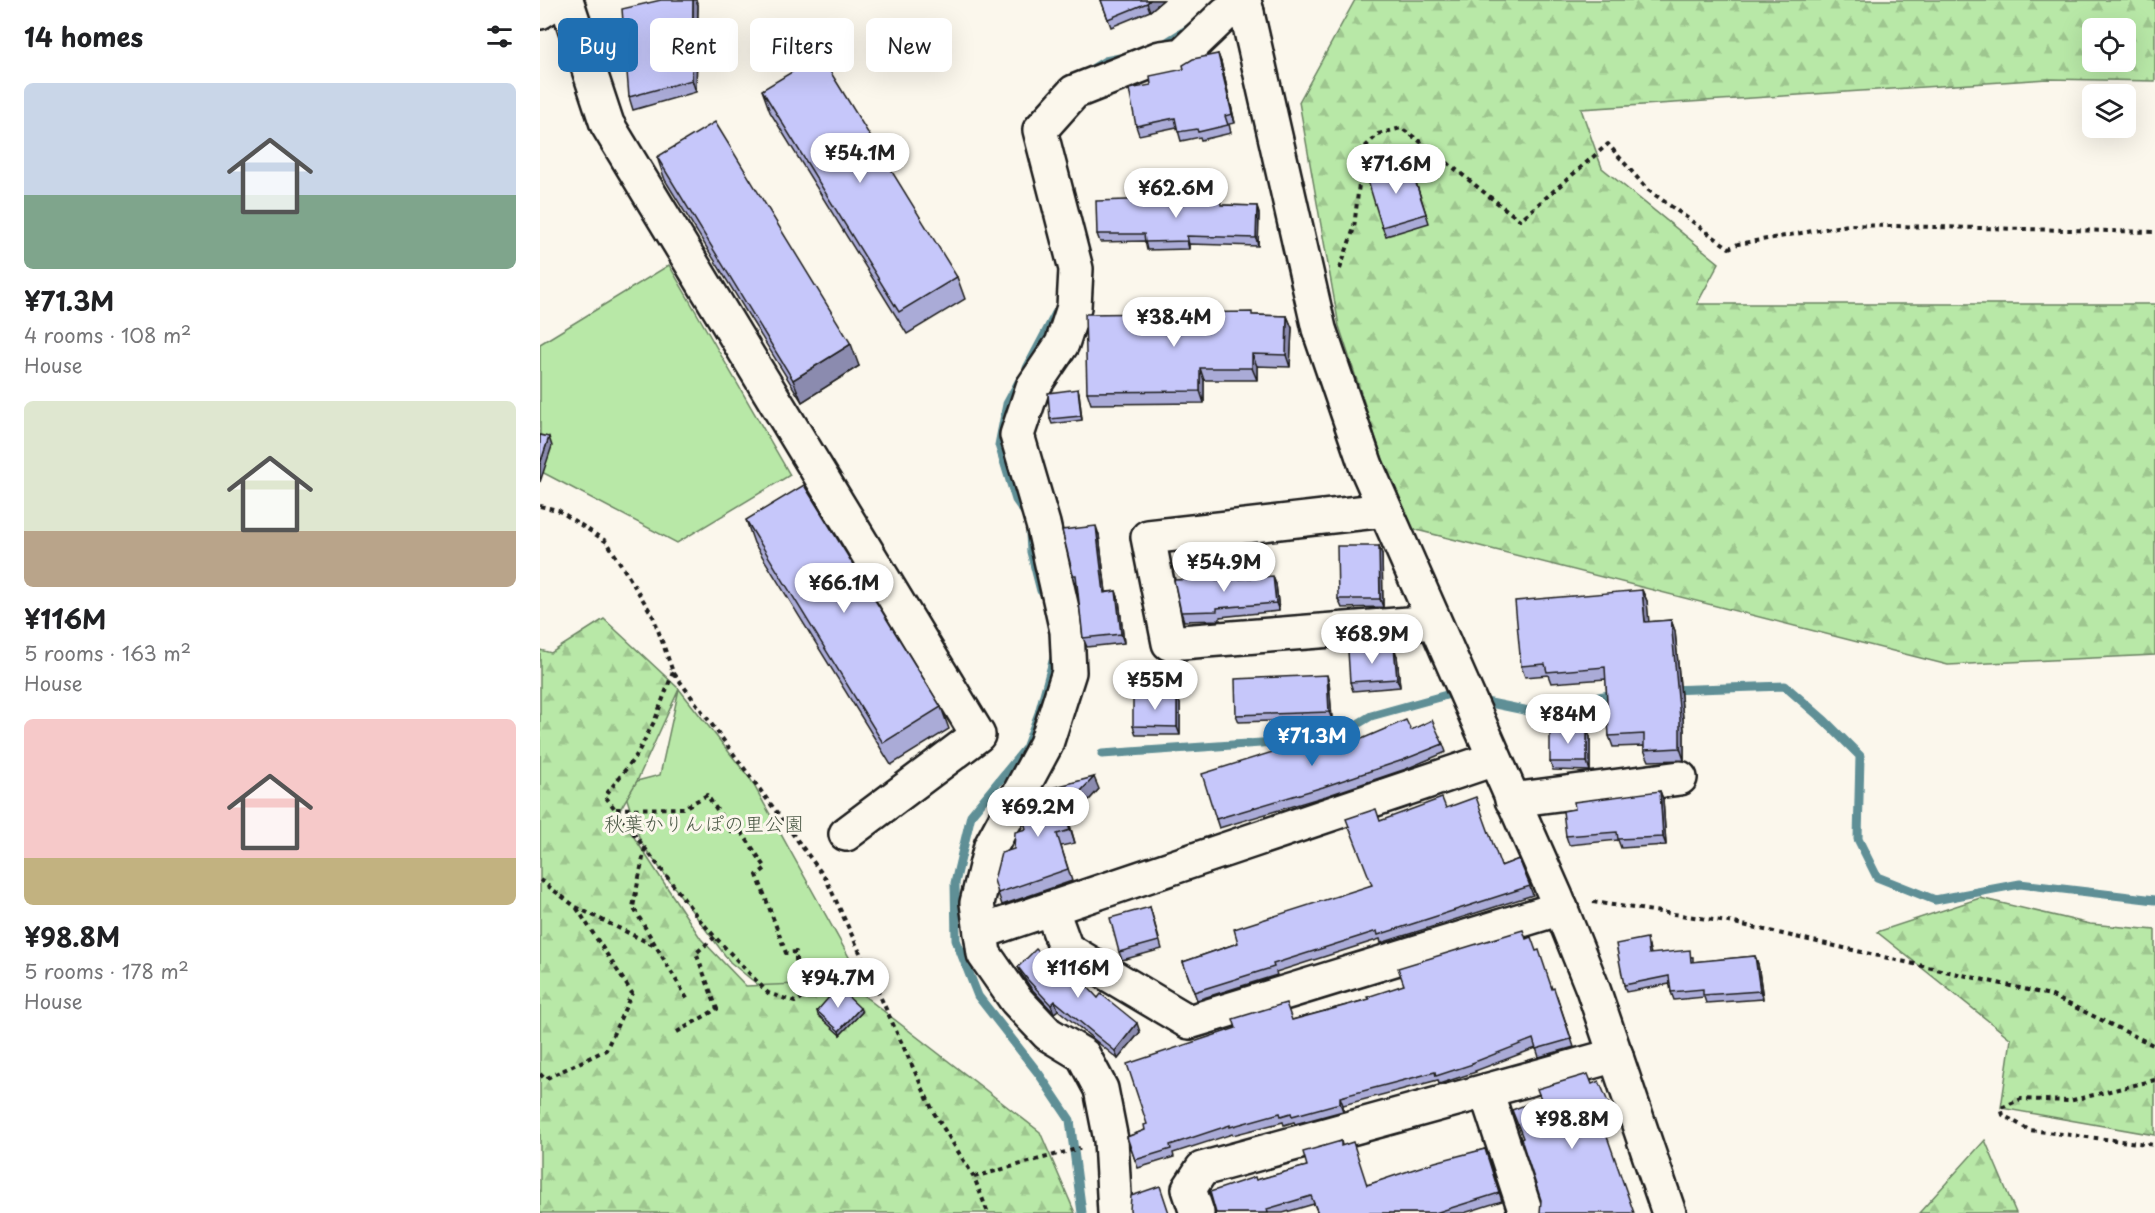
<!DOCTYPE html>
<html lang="en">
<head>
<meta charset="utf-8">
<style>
	:root { --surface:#fff; --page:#f6f6f6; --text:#202124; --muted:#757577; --accent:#1f6fb2 }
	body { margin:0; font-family:"Playpen Sans","Klee One",sans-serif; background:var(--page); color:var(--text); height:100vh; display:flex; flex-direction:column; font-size:22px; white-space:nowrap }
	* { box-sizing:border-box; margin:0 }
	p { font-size:20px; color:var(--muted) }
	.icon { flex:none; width:33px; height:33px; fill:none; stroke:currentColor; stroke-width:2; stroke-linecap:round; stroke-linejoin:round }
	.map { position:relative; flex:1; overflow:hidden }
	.side { display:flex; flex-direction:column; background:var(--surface); width:540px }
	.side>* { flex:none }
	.banner { position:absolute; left:18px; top:18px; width:570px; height:54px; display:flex; gap:12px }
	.tools { position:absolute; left:1542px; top:18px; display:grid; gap:12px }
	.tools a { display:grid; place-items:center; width:54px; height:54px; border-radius:9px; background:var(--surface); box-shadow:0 6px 24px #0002; font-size:30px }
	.price { position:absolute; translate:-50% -51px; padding:0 14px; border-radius:21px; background:#fff; color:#222; font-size:20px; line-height:39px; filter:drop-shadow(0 2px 3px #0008) }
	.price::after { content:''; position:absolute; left:50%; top:36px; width:18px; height:14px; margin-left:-9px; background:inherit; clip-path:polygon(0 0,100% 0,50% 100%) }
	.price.current { background:var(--accent); color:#fff }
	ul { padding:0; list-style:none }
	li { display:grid; align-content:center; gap:12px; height:318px; padding:0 24px }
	li span { display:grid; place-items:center; height:186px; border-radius:9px; color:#555 }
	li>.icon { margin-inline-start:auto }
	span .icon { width:108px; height:108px; fill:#fffc; stroke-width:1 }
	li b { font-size:26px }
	h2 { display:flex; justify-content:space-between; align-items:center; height:72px; padding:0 24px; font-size:26px }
	.chip { padding:0 21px; border-radius:9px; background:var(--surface); box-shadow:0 6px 24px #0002; font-size:21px; line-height:54px }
	.chip.current { background:var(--accent); color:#fff }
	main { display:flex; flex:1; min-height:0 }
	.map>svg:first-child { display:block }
	.green { fill:#b8e8a7; stroke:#6a8262; stroke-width:1.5 }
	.forest { fill:url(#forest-firs); stroke:#6a8262; stroke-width:1.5; fill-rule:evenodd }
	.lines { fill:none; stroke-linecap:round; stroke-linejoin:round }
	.stream { stroke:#5f8f96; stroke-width:9 }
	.minor-casing { stroke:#1c1c1c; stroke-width:38 }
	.path { stroke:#1c1c1c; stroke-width:4; stroke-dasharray:4.5 4.5; stroke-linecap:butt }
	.minor { stroke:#fbf7ec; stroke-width:33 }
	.wall { fill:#aaabd7; stroke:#1c1c1c; stroke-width:1.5 }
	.shaded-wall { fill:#8b8baf; stroke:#1c1c1c; stroke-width:1.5 }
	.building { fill:#c6c7fa; stroke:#1c1c1c; stroke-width:1.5 }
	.labels { text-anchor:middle; stroke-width:6; stroke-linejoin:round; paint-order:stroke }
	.park-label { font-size:20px; fill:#4b5946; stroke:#fbf7ec }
</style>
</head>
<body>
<main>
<section class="side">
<h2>14 homes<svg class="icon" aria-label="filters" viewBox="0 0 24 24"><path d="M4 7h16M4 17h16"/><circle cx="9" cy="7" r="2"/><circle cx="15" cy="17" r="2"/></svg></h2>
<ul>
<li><span style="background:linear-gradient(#c9d6e8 60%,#7fa58c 0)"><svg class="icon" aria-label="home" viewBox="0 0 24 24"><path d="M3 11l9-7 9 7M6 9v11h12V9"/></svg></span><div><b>¥71.3M</b><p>4 rooms · 108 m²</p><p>House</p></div></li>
<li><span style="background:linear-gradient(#dfe7d0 70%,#b9a48a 0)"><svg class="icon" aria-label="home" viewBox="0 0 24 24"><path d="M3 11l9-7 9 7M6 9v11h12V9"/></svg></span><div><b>¥116M</b><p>5 rooms · 163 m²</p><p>House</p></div></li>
<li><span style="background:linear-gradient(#f6c9c9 75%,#c2b280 0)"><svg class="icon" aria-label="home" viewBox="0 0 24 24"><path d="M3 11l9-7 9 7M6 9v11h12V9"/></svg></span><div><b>¥98.8M</b><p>5 rooms · 178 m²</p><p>House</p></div></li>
</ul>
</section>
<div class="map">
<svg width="1615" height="1213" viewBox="0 0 1615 1213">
	<defs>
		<pattern id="forest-firs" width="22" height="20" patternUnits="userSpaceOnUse" patternTransform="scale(1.5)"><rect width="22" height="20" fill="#b8e8a7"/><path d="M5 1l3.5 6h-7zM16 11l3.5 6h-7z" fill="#9ec68f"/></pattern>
	</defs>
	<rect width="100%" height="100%" fill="#fbf7ec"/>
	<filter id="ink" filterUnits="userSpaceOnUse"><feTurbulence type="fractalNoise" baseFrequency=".0167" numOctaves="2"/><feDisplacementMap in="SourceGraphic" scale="12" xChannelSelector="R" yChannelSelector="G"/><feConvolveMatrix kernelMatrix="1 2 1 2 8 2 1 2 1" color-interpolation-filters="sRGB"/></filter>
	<g filter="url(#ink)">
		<g class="green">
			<path d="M129,265L250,475L137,543L0,471V344Z"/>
			<path d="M139,689L211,780L310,959L290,982L228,993L190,962L101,843L86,796L97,781L120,775Z"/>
		</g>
		<g class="forest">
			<path d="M815,0H1615V81L1507,79L1041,109L1062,168L1179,263L1157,304H1615V655L1408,665L865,527L799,326L759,102ZM1552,28H1586V62H1552Z"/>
			<path d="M64,619L139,689L97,781L78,813L161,939L206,986L306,982L500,1132L535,1213H0V650L11,653Z"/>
			<path d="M1440,898L1550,924L1615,930V1135L1461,1108L1471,1039L1337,932Z"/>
			<path d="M1445,1140L1476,1213H1379Z"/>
		</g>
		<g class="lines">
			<g class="stream">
				<path d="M619,47L651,27"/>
				<path d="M552,69L565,61L580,58"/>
				<path d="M487,368L516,313"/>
				<path d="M480,380L467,404L459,445L476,500L488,517"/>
				<path d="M490,534L491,552L501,591"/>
				<path d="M515,654L499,713L486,748L431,815L415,883L416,940L438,996L499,1074L530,1120L542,1213"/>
				<path d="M1128,690L1245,686L1285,721L1320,756L1318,839L1337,877L1395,900L1480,884L1615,900"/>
				<path d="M936,700L989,711L1079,693"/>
				<path d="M562,754L794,738L831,716L910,694L920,696"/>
			</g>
			<g class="minor-casing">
				<g id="minor">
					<path d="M26,0L67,124L438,735L306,834"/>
					<path d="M704,0L779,329L826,466L1016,897L1053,989L1129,1213"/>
					<path d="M0,12L19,0"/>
					<path d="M845,510L608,537L629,643L894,622"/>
					<path d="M972,800L1140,778"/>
					<path d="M511,908L526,949L649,1022L1021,908"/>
					<path d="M441,932L954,759"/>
					<path d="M946,1091L986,1213"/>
					<path d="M575,1213L571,1140L561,1089L543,1055L508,1034L476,1000L444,954L437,903L451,846L506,744L529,672L527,631L503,524L477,435L493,387L522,344L534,307L536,269L500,130L534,92L620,58L642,55L686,13L707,12"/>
					<path d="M657,1213L649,1189L662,1169L1076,1055"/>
				</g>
			</g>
			<g class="path">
				<path d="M800,269L814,228L823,149L838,134L861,128C902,156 939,190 980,220L1068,144L1107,189L1189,248L1198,244L1308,225L1615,232"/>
				<path d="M0,506L18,510L67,542L113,616L133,672L286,879L394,1113L434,1177L448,1213"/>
				<path d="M133,672L115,720L96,756L65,796L160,920L175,937L228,993L255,1002L324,962"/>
				<path d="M76,809L144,808L167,795L192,832L198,827L226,868L217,875L246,953L256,952V968L272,992"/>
				<path d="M105,848L93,907L149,1002"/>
				<path d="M0,880L36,907L115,946"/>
				<path d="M1053,902L1194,923L1510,995L1615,1046"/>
				<path d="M137,1032L177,1009L156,953L175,937"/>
				<path d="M0,1074L5,1079L66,1050L92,993L36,907"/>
				<path d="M1615,1080L1529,1101L1481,1099L1461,1108L1463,1115L1489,1130L1615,1145"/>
				<path d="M434,1177L540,1148"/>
			</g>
			<use href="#minor" class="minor"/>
		</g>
		<g class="wall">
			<path d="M561,0H623L610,11L571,27Z"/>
			<path d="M158,5L156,92L93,110L89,97Z"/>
			<path d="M678,54L681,62L695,123L689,124L691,133L661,140L660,137L641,141L637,127L599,135L596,126L611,85Z"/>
			<path d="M222,90L417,277L425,299L367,334L230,112Z"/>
			<path d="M117,157L319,366L262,402L125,180Z"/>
			<path d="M859,172L874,176L889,223L846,236L842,227Z"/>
			<path d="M683,205L717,206L719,214L718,246L649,244V249L607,250L605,241L560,242L557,234Z"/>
			<path d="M713,315L747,316L752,328L750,367L717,366V380H664V403L551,404L547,392Z"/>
			<path d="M538,389L539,393L542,420L512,424L510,419Z"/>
			<path d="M206,520L401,707L409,729L351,765L214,543Z"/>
			<path d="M559,535L566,592L576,591L579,600L584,643L547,647L543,638L537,584H536L533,575Z"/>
			<path d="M839,546L842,554L843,607L802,608L798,599Z"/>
			<path d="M677,581L736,584L739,611L680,617V620L644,621L641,612Z"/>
			<path d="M1102,590L1107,601L1108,622L1131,620L1135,631L1144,730V760L1109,761L1104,750V746L1073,747L1069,736L1066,679L1011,683L1008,675L985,677L981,666Z"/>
			<path d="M857,656L860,687L813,691L810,682Z"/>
			<path d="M789,682L792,719L699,722L696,715Z"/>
			<path d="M640,704V735H596L593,726Z"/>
			<path d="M871,730L903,744L906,752L866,769L786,796L679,828L676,819L794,742V745Z"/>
			<path d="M1050,737V771L1013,770L1010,762Z"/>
			<path d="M559,789L529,822L535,843L521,846L532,881L462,905L458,893L474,849L486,829Z"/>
			<path d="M1120,791L1123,799L1126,845L1081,848L1078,840L1029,845L1026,836L1035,809Z"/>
			<path d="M906,808L961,866L979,859L993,895L841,943L840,939L736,972L737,975L657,1000L643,962L698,943L832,885L840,821Z"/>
			<path d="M610,907L622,949L582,960L579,952Z"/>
			<path d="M986,938L996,951L1012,989L1017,996L1034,1047L999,1057L996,1048L935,1071L936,1072L899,1084L898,1080L803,1105V1111L755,1124L754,1122L744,1125L743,1122L693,1135L692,1134L633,1153L634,1157L598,1168L587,1137L605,1130L607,1124L752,1020L829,999L864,985Z"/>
			<path d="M1109,946L1111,954L1153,957V962L1215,956L1218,964L1223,999L1166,1003L1164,997L1134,1000L1131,992L1130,984L1086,992L1084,985Z"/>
			<path d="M478,967L516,969L558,998L600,1032L578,1059L518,1010L514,1013L491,988L482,975Z"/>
			<path d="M277,1011L322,1012L300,1035L278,1015Z"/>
			<path d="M1052,1084L1071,1109L1074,1117L1062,1122L1001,1200L983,1138Z"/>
			<path d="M801,1141L802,1145L827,1185L945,1149L962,1201L924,1213H778L774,1204L743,1213H676L716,1180L767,1166Z"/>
		</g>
		<g class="shaded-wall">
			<path d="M153,0H156L158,5L156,92L152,80Z"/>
			<path d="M610,0H623L610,11L607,3Z"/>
			<path d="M678,54L681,62L695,123L692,114Z"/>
			<path d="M717,206L719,214L718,246L716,238Z"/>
			<path d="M647,236L649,244V249L647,241Z"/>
			<path d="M747,316L752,328L750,367L746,355Z"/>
			<path d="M311,344L319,366L262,402L253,380Z"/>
			<path d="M712,354L717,366V380L712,368Z"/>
			<path d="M660,368L664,380V403L660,391Z"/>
			<path d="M538,389L539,393L542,420L541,416Z"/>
			<path d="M9,437L12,446L0,482V464Z"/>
			<path d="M556,526L559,535L567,601L564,593Z"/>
			<path d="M839,546L842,554L843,607L840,599Z"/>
			<path d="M733,576L736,584L739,611L736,603Z"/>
			<path d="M1102,590L1107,601L1110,633L1105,622Z"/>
			<path d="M576,591L579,600L584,643L581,634Z"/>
			<path d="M1131,620L1135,631L1144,730V760L1140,748Z"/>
			<path d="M854,647L857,656L860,687L857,679Z"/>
			<path d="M787,675L789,682L792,719L789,712Z"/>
			<path d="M637,696L640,704V735L637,727Z"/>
			<path d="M1047,729L1050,737V771L1047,762Z"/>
			<path d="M790,734L794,742V754L791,746Z"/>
			<path d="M554,777L559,789L529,822L535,843L524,809Z"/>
			<path d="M1120,791L1123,799L1126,845L1123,837Z"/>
			<path d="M1215,956L1218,964L1223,999L1220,991Z"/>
			<path d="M515,1001L518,1010L514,1013L511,1005Z"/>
			<path d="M320,1008L322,1012L300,1035L299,1031Z"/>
			<path d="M597,1023L600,1032L578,1059L575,1051Z"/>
			<path d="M800,1097L803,1105V1111L800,1103Z"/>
		</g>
		<g class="building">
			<path d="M121,0H153L152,80L89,97L82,9Z"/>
			<path d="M561,0H610L607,3L568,19Z"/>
			<path d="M678,54L692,114L685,116L688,125L658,132L657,129L638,132L635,118L596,126L589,89L611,85L610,76L644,69L643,65L653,59Z"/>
			<path d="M280,55L417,277L359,312L222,90Z"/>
			<path d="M175,122L311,344L253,380L117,157Z"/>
			<path d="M855,162L859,172L871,168L886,214L842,227L828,181L835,179L832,169Z"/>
			<path d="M680,197L681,205L717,206L716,238L647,236V241L605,242L604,234H557L556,201Z"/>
			<path d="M712,312V315L747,316L746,355L712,354V368H660V391L547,392L545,314Z"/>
			<path d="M538,389L541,416L510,419L508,393Z"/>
			<path d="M0,435L9,437L0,464Z"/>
			<path d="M264,485L401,707L343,743L206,520Z"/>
			<path d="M556,526L564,593L576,591L581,634L543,638L536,575H533L522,530Z"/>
			<path d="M797,546H839L840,599H798Z"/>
			<path d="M733,576L736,603L677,608V611L641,612L634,580L676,578V581Z"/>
			<path d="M1102,590L1105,622L1131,620L1140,719V748L1104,750V734L1069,736L1065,667L1007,672L1005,664L981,666L975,601Z"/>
			<path d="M854,647L857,679L810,682L808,651Z"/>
			<path d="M787,675L789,712L696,715L695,679Z"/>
			<path d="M593,696H637V727L593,726Z"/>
			<path d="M866,720L871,730L892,720L903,744L863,760L783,787L676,819L662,774L790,734L791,746L815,735L817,741Z"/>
			<path d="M1010,728L1047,729V762H1010Z"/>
			<path d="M554,777L524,809L530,830L517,834L528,869L458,893L454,880L461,853L474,849L475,832L486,829L481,809L489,794Z"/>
			<path d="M1120,791L1123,837L1078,839L1077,832L1026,836L1023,811L1035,809L1034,802Z"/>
			<path d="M936,797L961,866L979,859L990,886L838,935L837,931L733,964L734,967L654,992L643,962L698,943L694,929L832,885L806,819L836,809L840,821L902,798L906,808Z"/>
			<path d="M610,907L619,941L579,952L570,918Z"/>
			<path d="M983,930L986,939L991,937L996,951L999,950L1012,989L1014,988L1031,1039L996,1049L993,1039L932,1063L933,1064L896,1076L895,1072L800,1097V1103L752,1116L751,1113L741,1116L740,1113L690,1127V1125L630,1145L631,1149L595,1160L587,1137L605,1130L604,1125L607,1124L587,1064L696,1028L693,1019L746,1003L752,1020L829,999L827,997L864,985L858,968Z"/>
			<path d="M1107,938L1109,954L1150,950L1151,962L1215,956L1220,991L1163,995V989L1131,992L1129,976L1084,985L1076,944Z"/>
			<path d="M496,949L516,969L523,962L526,964L558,998L561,994L597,1023L575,1051L515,1001L511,1005L488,980L478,967Z"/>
			<path d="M298,987L320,1008L299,1031L277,1011Z"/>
			<path d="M1048,1074L1052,1084L1059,1081L1071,1109L1059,1114L1094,1213H1000L1001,1200L981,1139L983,1138L972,1110L1001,1099L997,1089Z"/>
			<path d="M801,1141V1146L813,1142L827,1185L895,1162L945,1149L959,1193L895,1213H778L771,1196L727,1209L728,1213H676L670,1192L715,1177L716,1180L767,1166L763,1152Z"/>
			<path d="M620,1186L629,1213H591L590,1210L591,1196Z"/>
		</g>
	</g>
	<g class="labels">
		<g class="park-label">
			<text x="164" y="831">秋葉かりんぽの里公園</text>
		</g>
	</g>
</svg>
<div class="tools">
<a><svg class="icon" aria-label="locate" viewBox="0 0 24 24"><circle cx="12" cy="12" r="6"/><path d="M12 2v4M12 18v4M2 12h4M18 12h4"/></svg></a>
<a><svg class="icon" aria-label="layers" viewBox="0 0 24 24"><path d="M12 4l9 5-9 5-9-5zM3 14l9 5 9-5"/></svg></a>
</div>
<b class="price" style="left:320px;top:184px">¥54.1M</b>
<b class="price" style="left:856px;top:195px">¥71.6M</b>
<b class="price" style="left:636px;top:219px">¥62.6M</b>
<b class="price" style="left:634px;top:348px">¥38.4M</b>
<b class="price" style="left:684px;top:593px">¥54.9M</b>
<b class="price" style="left:304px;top:614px">¥66.1M</b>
<b class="price" style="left:832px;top:665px">¥68.9M</b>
<b class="price" style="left:615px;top:711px">¥55M</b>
<b class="price" style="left:1028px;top:745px">¥84M</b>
<b class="price current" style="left:772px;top:767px">¥71.3M</b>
<b class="price" style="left:498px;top:838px">¥69.2M</b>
<b class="price" style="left:538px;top:999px">¥116M</b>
<b class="price" style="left:298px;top:1009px">¥94.7M</b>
<b class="price" style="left:1032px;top:1150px">¥98.8M</b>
<div class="banner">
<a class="chip current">Buy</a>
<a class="chip">Rent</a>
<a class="chip">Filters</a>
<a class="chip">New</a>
</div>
</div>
</main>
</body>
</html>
